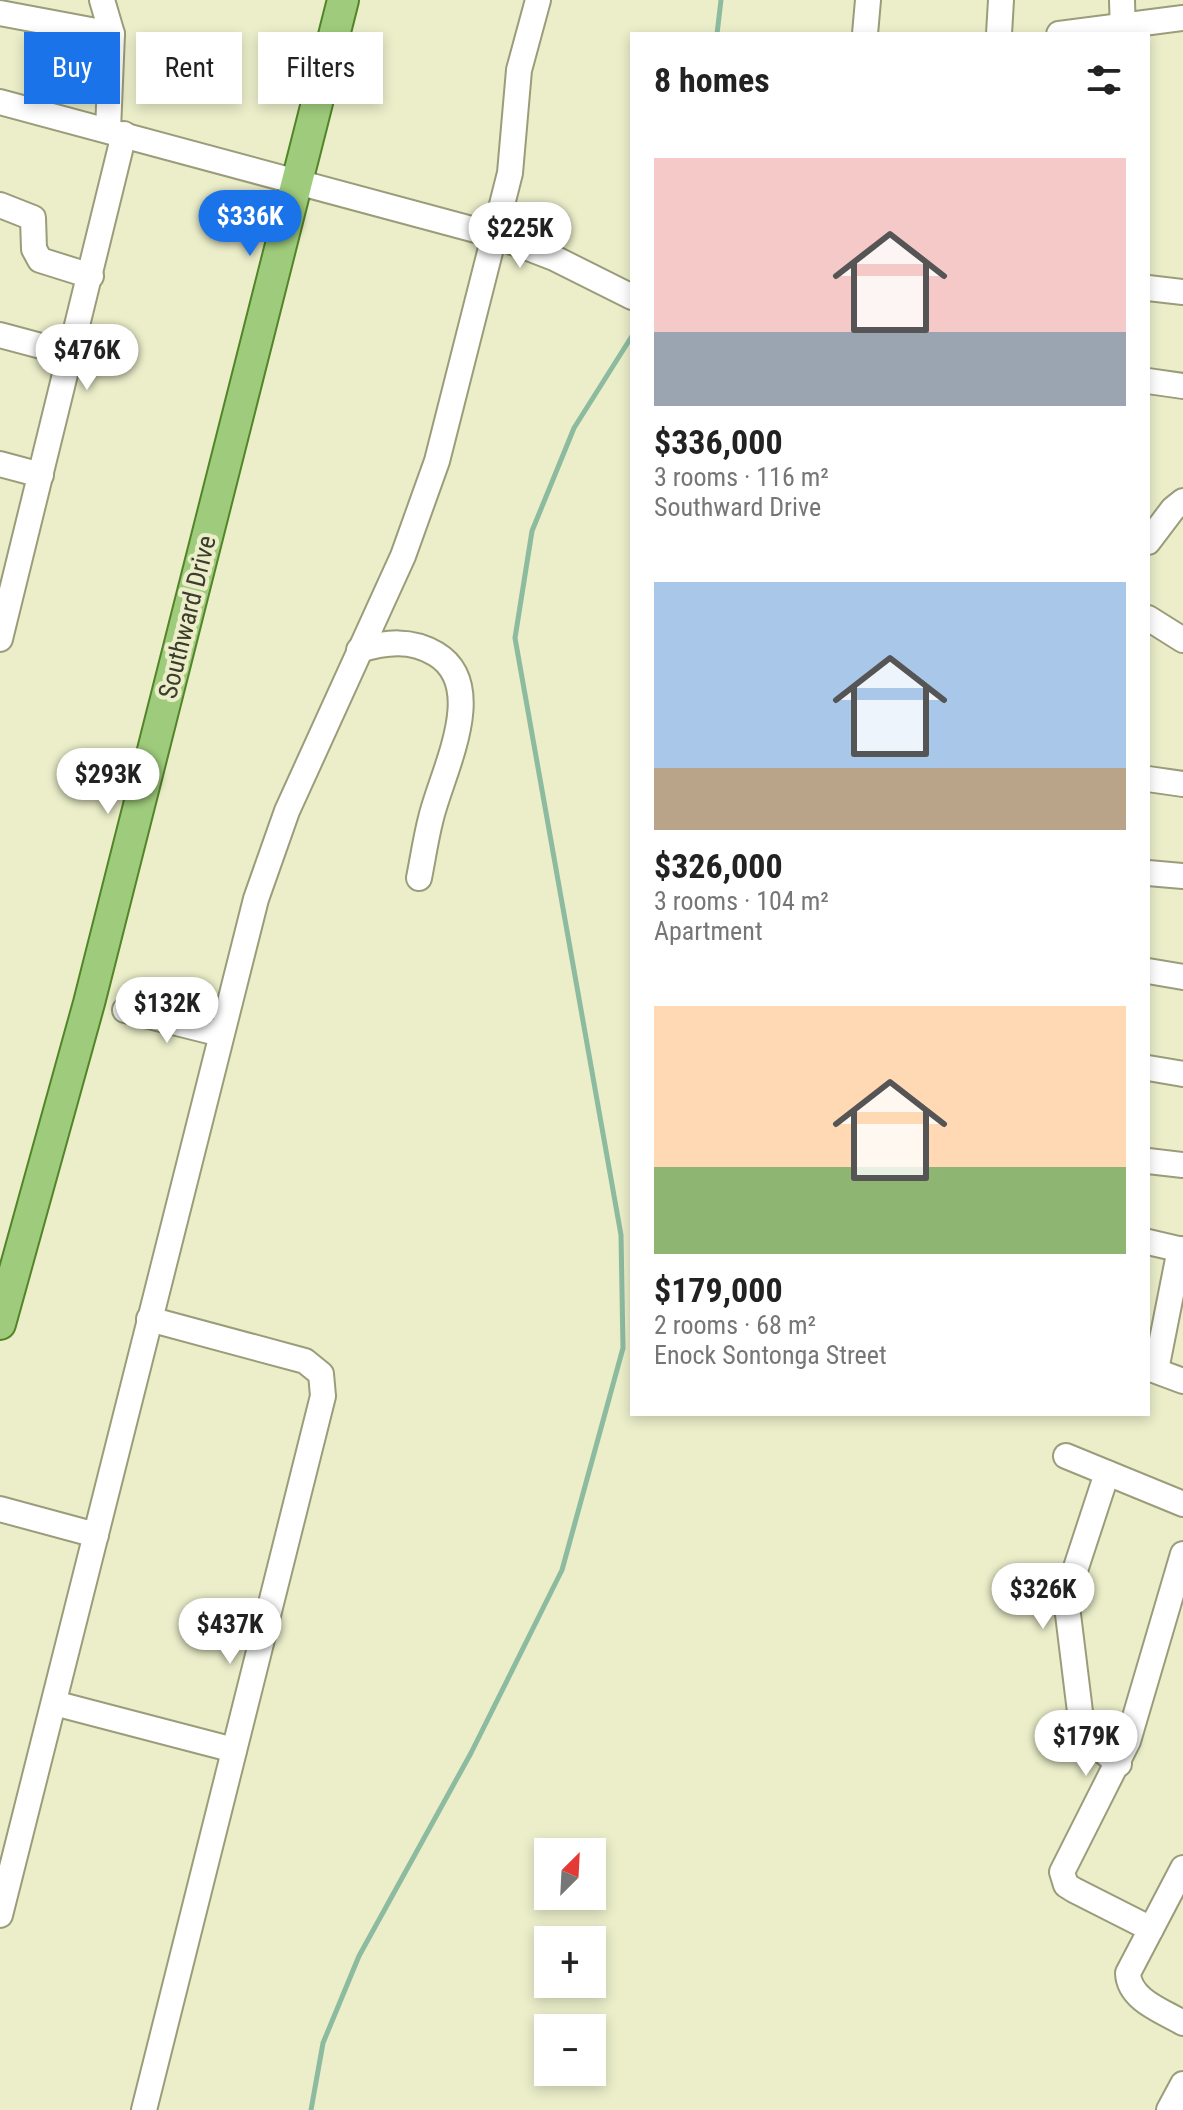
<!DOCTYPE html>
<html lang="en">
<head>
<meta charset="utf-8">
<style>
	:root { --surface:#fff; --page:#f2f2f2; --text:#222; --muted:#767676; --accent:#1a73e8 }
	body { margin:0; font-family:"Roboto Condensed",sans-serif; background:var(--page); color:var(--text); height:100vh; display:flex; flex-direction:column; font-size:30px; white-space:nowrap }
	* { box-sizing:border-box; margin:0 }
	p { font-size:26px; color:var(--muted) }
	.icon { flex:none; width:44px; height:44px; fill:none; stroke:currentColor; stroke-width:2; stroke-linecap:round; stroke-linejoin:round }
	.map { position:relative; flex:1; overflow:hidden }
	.drawer { position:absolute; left:630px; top:32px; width:520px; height:1384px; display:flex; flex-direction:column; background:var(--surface); border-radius:0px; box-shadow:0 4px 12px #0003 }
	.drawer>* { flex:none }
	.guide { position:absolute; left:24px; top:32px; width:486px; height:72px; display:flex; gap:16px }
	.needle { width:52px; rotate:24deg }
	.fabs { position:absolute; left:534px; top:1838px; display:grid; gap:16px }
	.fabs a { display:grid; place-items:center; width:72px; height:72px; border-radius:0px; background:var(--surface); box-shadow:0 4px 12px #0003; font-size:40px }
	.price { position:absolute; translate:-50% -68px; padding:0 18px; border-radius:28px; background:#fff; color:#222; font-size:26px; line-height:52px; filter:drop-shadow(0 2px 4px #0008) }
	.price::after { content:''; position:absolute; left:50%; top:48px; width:24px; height:18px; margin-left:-12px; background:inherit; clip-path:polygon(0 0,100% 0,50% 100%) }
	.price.selected { background:var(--accent); color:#fff }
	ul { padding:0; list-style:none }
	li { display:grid; align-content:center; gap:16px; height:424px; padding:0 24px }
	li span { display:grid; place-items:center; height:248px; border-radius:0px; color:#555 }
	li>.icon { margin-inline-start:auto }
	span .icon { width:144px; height:144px; fill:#fffc; stroke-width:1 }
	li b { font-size:34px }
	h2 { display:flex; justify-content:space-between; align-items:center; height:96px; padding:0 24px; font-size:34px }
	.pill { padding:0 28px; border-radius:0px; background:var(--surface); box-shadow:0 4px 12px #0003; font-size:28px; line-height:72px }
	.pill.selected { background:var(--accent); color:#fff }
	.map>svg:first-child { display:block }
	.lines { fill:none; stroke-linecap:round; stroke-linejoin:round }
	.stream { stroke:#8dbba0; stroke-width:5 }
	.minor-casing { stroke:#9a9c7a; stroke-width:28 }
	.major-casing { stroke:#528428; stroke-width:34 }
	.minor { stroke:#fff; stroke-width:24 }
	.major { stroke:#9fcc7c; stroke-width:30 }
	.labels { text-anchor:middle; stroke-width:8; stroke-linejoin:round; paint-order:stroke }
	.street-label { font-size:26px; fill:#3b3c2d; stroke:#ebeec9 }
</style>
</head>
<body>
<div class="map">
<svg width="1183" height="2110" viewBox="0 0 1183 2110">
	<rect width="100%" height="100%" fill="#ebeec9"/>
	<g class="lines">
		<g class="stream">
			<path d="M717,34L721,0"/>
			<path d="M311,2110L323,2043L359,1956L471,1753L562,1570L623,1348L621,1235L515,638L532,531L574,428L632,336"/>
		</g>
		<g class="minor-casing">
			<g id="minor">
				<path d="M102,0L112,34L108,130"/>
				<path d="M1122,0L1123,34"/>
				<path d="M0,13L112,34"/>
				<path d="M865,34L868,0"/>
				<path d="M999,34L1001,0"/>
				<path d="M1059,34L1183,18"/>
				<path d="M0,102L494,235L554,258L632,297"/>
				<path d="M0,205L33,218L34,249L40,260L91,276"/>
				<path d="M1148,288L1183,292"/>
				<path d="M0,335L71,354"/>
				<path d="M1148,381L1183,386"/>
				<path d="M0,464L41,475"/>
				<path d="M1148,542L1173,509L1183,501"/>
				<path d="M1148,618L1183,640"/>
				<path d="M0,639L124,134"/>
				<path d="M359,650C386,642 411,639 436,654C489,686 442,772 431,818C426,837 423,858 419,878"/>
				<path d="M1148,779L1183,784"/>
				<path d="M1148,873L1183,876"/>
				<path d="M1148,971L1183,977"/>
				<path d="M125,1010L221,1034"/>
				<path d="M1148,1068L1183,1074"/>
				<path d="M1148,1161L1183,1165"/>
				<path d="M1148,1242L1183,1250"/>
				<path d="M1148,1368L1183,1381"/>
				<path d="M1156,1370L1180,1249"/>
				<path d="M1066,1456L1183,1504"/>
				<path d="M1107,1473L1066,1598L1082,1728L1088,1739L1119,1764"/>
				<path d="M0,1509L96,1535"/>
				<path d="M54,1703L234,1750"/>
				<path d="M1183,1868L1128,1973C1129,2000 1163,2011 1183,2023"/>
				<path d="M0,1915L256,899L287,811L403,556L437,461L510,173L519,70L538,0"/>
				<path d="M1151,1929L1074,1890L1066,1885L1062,1872L1128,1741L1183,1554"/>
				<path d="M144,2110L323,1396L321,1374L305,1361L149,1319"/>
				<path d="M1169,2110L1183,2084"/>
			</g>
		</g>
		<g class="major-casing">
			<path id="major" d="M0,1324L89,1003L343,0"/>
		</g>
		<use href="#minor" class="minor"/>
		<use href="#major" class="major"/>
	</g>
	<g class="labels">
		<g class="street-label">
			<text transform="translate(187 617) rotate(-76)" y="9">Southward Drive</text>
		</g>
	</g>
</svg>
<div class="fabs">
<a><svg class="needle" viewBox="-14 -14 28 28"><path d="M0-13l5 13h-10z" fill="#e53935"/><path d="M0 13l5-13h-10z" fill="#767676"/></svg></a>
<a>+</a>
<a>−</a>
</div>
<b class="price selected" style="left:250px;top:258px">$336K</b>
<b class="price" style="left:520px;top:270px">$225K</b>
<b class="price" style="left:87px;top:392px">$476K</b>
<b class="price" style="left:108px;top:816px">$293K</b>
<b class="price" style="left:167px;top:1045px">$132K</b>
<b class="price" style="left:1043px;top:1631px">$326K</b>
<b class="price" style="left:230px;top:1666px">$437K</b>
<b class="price" style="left:1086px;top:1778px">$179K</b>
<div class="guide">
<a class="pill selected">Buy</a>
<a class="pill">Rent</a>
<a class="pill">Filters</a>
</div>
<section class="drawer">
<h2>8 homes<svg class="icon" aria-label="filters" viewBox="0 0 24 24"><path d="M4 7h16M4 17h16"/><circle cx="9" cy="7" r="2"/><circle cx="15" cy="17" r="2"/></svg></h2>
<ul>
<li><span style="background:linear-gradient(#f6c9c9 70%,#9aa5b1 0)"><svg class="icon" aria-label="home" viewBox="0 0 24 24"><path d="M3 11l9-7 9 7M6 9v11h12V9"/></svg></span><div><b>$336,000</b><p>3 rooms · 116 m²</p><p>Southward Drive</p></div></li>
<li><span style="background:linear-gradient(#a9c7e8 75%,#b9a48a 0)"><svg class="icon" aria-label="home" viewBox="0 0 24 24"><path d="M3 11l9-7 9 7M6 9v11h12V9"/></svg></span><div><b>$326,000</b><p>3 rooms · 104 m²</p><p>Apartment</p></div></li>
<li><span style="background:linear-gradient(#ffd9b3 65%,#8fb573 0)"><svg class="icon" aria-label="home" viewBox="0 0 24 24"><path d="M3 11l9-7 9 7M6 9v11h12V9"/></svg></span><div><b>$179,000</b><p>2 rooms · 68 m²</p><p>Enock Sontonga Street</p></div></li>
</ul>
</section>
</div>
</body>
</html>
